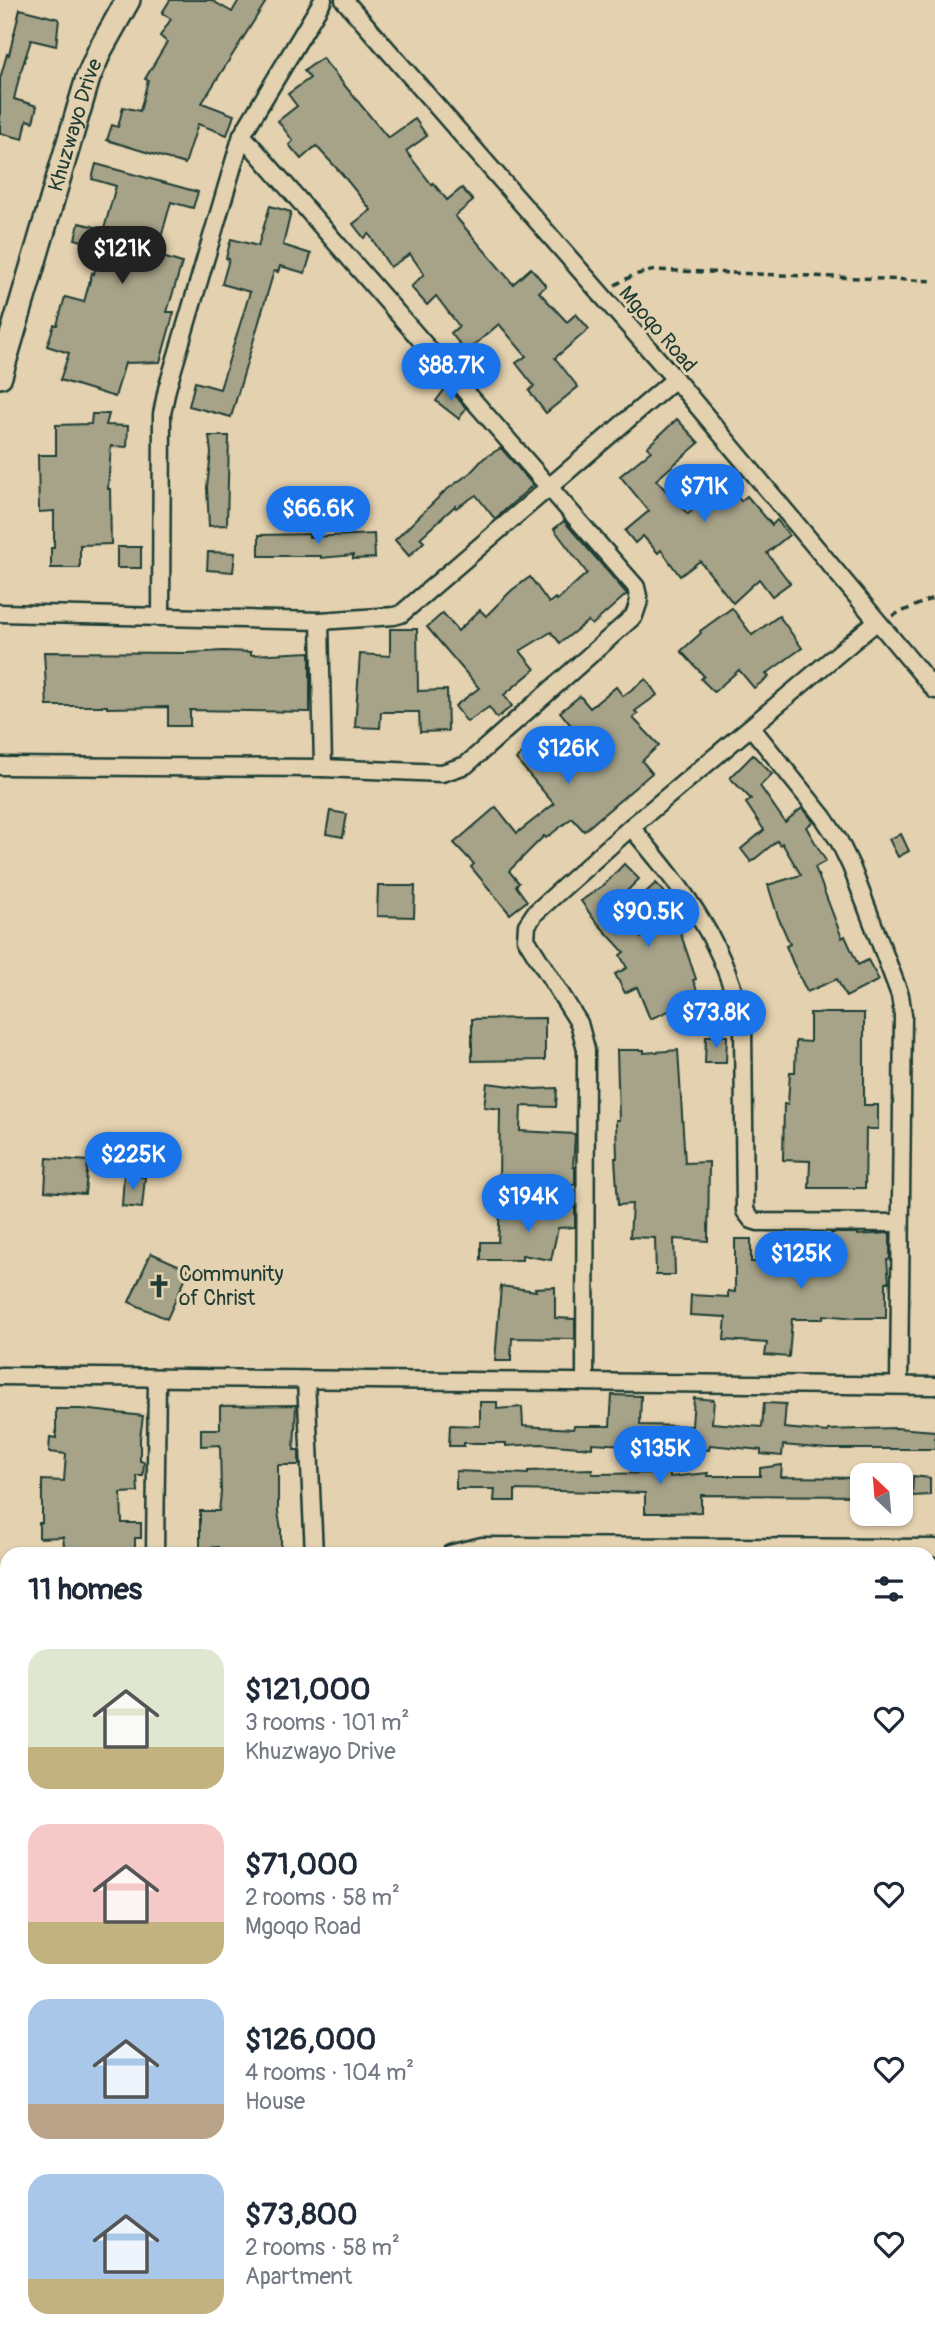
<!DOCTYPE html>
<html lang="en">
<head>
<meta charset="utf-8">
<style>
	:root { --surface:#fff; --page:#f6f6f7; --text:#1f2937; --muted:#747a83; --accent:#1a73e8 }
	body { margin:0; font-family:Pangolin,sans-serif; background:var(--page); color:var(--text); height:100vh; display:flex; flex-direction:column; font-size:26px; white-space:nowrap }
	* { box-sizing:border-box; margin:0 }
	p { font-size:23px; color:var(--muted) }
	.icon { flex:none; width:38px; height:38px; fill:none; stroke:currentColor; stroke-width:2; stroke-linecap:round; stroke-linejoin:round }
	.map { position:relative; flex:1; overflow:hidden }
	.drawer { position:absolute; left:0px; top:1547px; width:936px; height:798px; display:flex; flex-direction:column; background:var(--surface); border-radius:21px 21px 0 0; box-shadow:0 2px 5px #0004 }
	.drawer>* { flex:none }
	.needle { width:46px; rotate:334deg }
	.tools { position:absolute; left:850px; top:1463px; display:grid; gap:14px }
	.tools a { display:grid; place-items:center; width:63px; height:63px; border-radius:14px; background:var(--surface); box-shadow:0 2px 5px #0004; font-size:35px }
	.price { position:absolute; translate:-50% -60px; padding:0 16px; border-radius:24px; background:var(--accent); color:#fff; font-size:23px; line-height:46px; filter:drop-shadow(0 2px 4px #0008) }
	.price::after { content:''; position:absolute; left:50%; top:42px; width:21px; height:16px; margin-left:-10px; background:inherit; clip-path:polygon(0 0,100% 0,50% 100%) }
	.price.selected { background:#222; color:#fff }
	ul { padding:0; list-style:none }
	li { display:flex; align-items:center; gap:21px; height:175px; padding:0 28px }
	li span { display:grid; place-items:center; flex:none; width:196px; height:140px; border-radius:21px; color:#555 }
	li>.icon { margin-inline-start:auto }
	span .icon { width:84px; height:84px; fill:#fffc; stroke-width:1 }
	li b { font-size:30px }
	h2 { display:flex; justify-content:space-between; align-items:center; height:84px; padding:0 28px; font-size:30px }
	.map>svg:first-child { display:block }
	.built { fill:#d1c3a4 }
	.building { fill:#a7a389; stroke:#1f3d34; stroke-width:2 }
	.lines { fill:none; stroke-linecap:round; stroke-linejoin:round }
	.street-casing { stroke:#1f3d34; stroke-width:21 }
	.secondary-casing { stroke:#1f3d34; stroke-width:28 }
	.path { stroke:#1f3d34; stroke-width:3.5; stroke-dasharray:7 5; stroke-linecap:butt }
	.street { stroke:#e3d1af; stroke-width:16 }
	.secondary { stroke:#e3d1af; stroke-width:23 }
	.labels { text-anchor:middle; stroke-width:6; stroke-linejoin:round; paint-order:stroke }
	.street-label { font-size:21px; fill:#1f3d34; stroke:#e3d1af }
	.poi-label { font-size:21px; fill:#1f3d34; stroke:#e3d1af; text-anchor:start }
</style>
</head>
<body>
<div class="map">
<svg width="935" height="2345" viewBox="0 0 935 2345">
	<rect width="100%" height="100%" fill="#e3d1af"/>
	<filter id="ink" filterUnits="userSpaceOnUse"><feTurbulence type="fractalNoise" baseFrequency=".0143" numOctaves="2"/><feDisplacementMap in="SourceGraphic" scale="14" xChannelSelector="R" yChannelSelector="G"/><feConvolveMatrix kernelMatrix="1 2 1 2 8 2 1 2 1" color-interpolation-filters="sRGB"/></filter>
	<g filter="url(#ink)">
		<path class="built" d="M929,1621H935V2345H581L582,2338H929Z"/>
		<g class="building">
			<path d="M170,0H211L232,12L239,0H267L202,103L234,115L227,135L198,124L185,164L107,140L112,125L118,127L123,107L140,111L148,80L145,79L167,42L160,36L171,19L162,13Z"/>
			<path d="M20,9L59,19L56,46L31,40L20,74L14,99L37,106L33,122L27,120L23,139L0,133V79L7,54L9,55Z"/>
			<path d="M322,58L388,138L415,119L427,136L406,151L432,185L433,183L447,200L462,188L473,201L455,216L513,284L531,268L546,286L539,292L567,322L576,314L589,329L555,358L578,387L546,413L529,391L534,386L516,363L526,356L499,324L466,352L451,333L459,326L436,296L427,305L411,287L424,274L410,254L390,267L369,234L364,238L353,224L371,210L342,174L316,146L301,159L289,145L293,141L278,121L297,106L288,94L310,78L304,71Z"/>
			<path d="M96,164L198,192L193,208L171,202L156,255L182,263L167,312H174L160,362L125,363L115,397L60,380L69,353L47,346L54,325H57L65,297L84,302L92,273L94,274L100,246L75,239L79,223L104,229L116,186L92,179Z"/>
			<path d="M270,206L291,212L283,245L311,254L305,273L280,266L278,272L274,271L231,417L189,406L195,382L220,389L250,292L222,284L229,259L226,258L231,239L258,246Z"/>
			<path d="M447,386L466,408L459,419L436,401Z"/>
			<path d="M92,414H109L106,425L128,426L127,447L111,446L108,489H110L111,544L80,545V568H51V548H54V511L39,512L38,455H56V425L91,424Z"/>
			<path d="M677,419L699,443L656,480L688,514L724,482L741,501L747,496L772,525L777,520L789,535L767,553L790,583L772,596L759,579L733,603L700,561L680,576L661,550L658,553L643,536L635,543L625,531L649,511L620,476L651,451L647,447Z"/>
			<path d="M209,436H229L227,525L209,526L207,487L211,453Z"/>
			<path d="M501,448L533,485L495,519L476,495L456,508L455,506L420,538L424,542L409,556L395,540L445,491L470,473L484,458Z"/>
			<path d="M564,521L627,594L592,625L588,621L560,643L551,632L520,651L535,669L504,695L512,706L497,718L489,707L467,722L455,706L479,688L427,627L443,613L458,631L480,610L486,616L512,590L530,577L549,603L555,598L557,600L587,573L554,529Z"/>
			<path d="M309,534V537L374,534L375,558L353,559V555L321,558V556H259V535Z"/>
			<rect x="117" y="547" width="24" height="21"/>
			<path d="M208,552L235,553L233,572L207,570Z"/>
			<path d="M732,608L752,635L779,616L802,648L766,674L769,677L754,688L739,670L714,692L701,679L704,676L681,651L701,633L700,631Z"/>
			<path d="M390,629H417L418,691L447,690L448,731L420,732L419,712H381L380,728L355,727L360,654L390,656Z"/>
			<path d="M223,651L251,652V655L310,652V712L190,710V726H168V707L107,708V706H47L44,652L187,653Z"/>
			<path d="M646,679L657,695L635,711L638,714L633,718L659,745L642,761L652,773L584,831L572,818L546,838L544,836L509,871L519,883L516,886L527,901L510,914L471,867L474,864L454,843L496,807L517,833L554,804L516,759L535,743L548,759L579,735L560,712L580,696L590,708L616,687L623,696Z"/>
			<path d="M753,755L772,774L760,786L785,822L802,808L813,822L806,827L826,861L815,867L842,938L845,936L858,965L868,960L879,980L846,997L837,979L807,992L793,963L786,946L790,944L778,917L768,885L801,875L782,843L780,845L777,841L751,862L741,849L764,830L746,803L751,799L730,778Z"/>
			<path d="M330,811L347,814L343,837L326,834Z"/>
			<path d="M901,834L909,851L898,857L889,839Z"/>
			<path d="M624,864L639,879L613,905L641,938L666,915L646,892L656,883L684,914L676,920L696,979L693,980L705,1011L690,1017L685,1004L650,1019L637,987L625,993L615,974L627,968L620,955L624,952L593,918L581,901L605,884Z"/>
			<path d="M378,886H415L414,917L377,916Z"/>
			<path d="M810,1013H864V1105H878V1129H866L865,1188H809L810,1161L783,1160L784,1104H788L790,1072H795L796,1041L810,1042Z"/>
			<path d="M545,1018V1060L472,1061V1019Z"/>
			<path d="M706,1036H727L726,1063H705Z"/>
			<path d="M617,1050H644V1053L678,1050L685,1163L709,1162L708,1241L674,1239L675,1275H656L655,1238L630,1237L632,1204L618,1205L615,1158H617L616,1120H619Z"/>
			<path d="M487,1083L535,1089L557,1088L556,1107L521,1106L520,1131L575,1134L573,1167H575V1185L535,1184V1178L499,1181L500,1109L484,1107Z"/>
			<path d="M47,1158L88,1161L85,1194L45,1191Z"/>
			<path d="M124,1176L145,1177L142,1208L122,1206Z"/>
			<path d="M575,1207V1227L558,1228L551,1260L522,1255V1260H481V1242H498L500,1210L534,1212L533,1209Z"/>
			<path d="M831,1233H858V1235L890,1233V1259L887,1260L889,1282H886V1318H855L823,1315V1319H792L789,1357L765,1355L767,1343L724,1340L726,1317L690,1315L691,1295L728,1297V1291L735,1292V1239H751V1262H831Z"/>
			<path d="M151,1253L189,1270L167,1319L129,1302Z"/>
			<path d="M501,1286L536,1291L535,1288L555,1287V1318L575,1319V1339L512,1338L511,1361H495Z"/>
			<path d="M612,1395L641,1396L640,1425L692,1426L694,1398L714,1400L712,1423L762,1427L764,1403L786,1404L784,1428L828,1432V1430L896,1428L935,1431V1449H828L783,1445L782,1456L761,1454V1450L710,1445L709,1450L592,1443V1448L541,1444L506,1446V1443H464V1446H449L450,1425L480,1426V1402H497V1409L522,1407L523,1426L573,1429L574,1426H610Z"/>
			<path d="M296,1405L294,1450H299V1465H278V1512L281,1529V1548H278V1554H218V1547L200,1548V1511H219L221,1493L220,1445L201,1446V1429H220V1406Z"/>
			<path d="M56,1409H82L143,1416L140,1438V1461L144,1462L143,1476H137L138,1492L121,1493L122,1523H141V1538H135V1554H65L63,1537L39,1538V1523H42V1480L64,1481L66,1454L49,1452L50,1437L56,1438Z"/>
			<path d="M782,1465L781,1477L863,1478V1496L701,1495V1512L667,1513H645V1493L515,1490V1501H494L495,1489H456V1471L528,1474V1471L592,1469V1474L670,1473V1477L708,1473L707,1476H760V1468Z"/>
			<path d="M913,1476L930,1478V1495L912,1496Z"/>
		</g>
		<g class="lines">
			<g class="street-casing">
				<g id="street">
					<path d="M344,0L675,379L935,690"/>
					<path d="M0,613L320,621L394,616L401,614L675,379"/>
					<path d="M161,616L162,414L167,389L242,135L323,0"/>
					<path d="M320,621L323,768"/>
					<path d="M751,727L823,817L839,841L851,866L900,995L903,1015L899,1385"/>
					<path d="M0,766L323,768L442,773L466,765L634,616L639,601L636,587L242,135"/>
					<path d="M631,827C686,893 726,942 743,1029L745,1211L752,1220L758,1222L900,1223"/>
					<path d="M0,1376L935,1386"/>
					<path d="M306,1380L314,1554"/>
					<path d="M585,1381L586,1049L579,1023L526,939L527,925L535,913L631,827L876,622"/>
					<path d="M155,1554L157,1378"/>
					<path d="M450,1554L482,1546L935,1548"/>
					<path d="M0,1674H7"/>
				</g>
			</g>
			<g class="secondary-casing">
				<g id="secondary">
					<path id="s1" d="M0,376L88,78L100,50L128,0"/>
				</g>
			</g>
			<g class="path">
				<path d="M615,285L634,275L655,270L935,281"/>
				<path d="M892,616L935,597"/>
			</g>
			<use href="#street" class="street"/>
			<use href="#secondary" class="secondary"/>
		</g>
	</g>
	<defs>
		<g id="church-bare" transform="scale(1.89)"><path d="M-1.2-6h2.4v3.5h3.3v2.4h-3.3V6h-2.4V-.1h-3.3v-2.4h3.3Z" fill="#1f3d34" stroke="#e3d1af" stroke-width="2.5" paint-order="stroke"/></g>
	</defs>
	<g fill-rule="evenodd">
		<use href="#church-bare" x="159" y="1286"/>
	</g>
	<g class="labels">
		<g class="street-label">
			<text dy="7" stroke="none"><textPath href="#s1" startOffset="262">Khuzwayo Drive</textPath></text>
			<text transform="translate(658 329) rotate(49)" y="7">Mgoqo Road</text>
		</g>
		<g class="poi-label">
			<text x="179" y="1281">Community<tspan x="179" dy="24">of Christ</tspan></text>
		</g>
	</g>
</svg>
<div class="tools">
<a><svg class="needle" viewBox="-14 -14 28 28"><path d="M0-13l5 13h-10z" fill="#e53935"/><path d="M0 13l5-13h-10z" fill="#747a83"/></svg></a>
</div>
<b class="price selected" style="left:122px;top:286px">$121K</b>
<b class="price" style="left:451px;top:403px">$88.7K</b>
<b class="price" style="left:704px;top:524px">$71K</b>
<b class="price" style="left:318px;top:546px">$66.6K</b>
<b class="price" style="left:568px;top:786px">$126K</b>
<b class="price" style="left:648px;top:949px">$90.5K</b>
<b class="price" style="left:716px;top:1050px">$73.8K</b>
<b class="price" style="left:133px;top:1192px">$225K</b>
<b class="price" style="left:528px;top:1234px">$194K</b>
<b class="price" style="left:801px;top:1291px">$125K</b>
<b class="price" style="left:660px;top:1486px">$135K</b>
<section class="drawer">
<h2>11 homes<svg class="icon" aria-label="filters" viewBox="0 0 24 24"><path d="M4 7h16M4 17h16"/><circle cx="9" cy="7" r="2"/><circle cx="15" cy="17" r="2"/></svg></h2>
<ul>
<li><span style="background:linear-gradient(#dfe7d0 70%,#c2b280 0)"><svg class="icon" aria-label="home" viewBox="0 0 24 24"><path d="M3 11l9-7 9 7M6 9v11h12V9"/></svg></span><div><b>$121,000</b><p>3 rooms · 101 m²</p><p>Khuzwayo Drive</p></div><svg class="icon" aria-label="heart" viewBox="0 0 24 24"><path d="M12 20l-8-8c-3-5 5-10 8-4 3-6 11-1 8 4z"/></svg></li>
<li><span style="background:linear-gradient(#f6c9c9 70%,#c2b280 0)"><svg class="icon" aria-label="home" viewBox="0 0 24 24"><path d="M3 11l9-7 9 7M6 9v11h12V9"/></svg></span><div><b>$71,000</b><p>2 rooms · 58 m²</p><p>Mgoqo Road</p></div><svg class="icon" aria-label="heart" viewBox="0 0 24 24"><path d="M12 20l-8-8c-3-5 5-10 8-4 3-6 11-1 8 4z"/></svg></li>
<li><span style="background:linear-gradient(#a9c7e8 75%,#b9a48a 0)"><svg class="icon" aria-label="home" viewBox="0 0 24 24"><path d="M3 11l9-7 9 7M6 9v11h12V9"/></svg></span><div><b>$126,000</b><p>4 rooms · 104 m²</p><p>House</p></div><svg class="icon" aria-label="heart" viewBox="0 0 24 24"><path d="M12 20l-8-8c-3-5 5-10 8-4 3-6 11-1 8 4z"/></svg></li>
<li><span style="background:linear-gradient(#a9c7e8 75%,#c2b280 0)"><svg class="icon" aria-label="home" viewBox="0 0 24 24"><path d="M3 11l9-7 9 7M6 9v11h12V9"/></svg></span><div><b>$73,800</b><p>2 rooms · 58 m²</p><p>Apartment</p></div><svg class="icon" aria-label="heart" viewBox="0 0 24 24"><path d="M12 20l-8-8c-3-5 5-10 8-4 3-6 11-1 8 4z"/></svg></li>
</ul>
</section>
</div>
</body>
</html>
